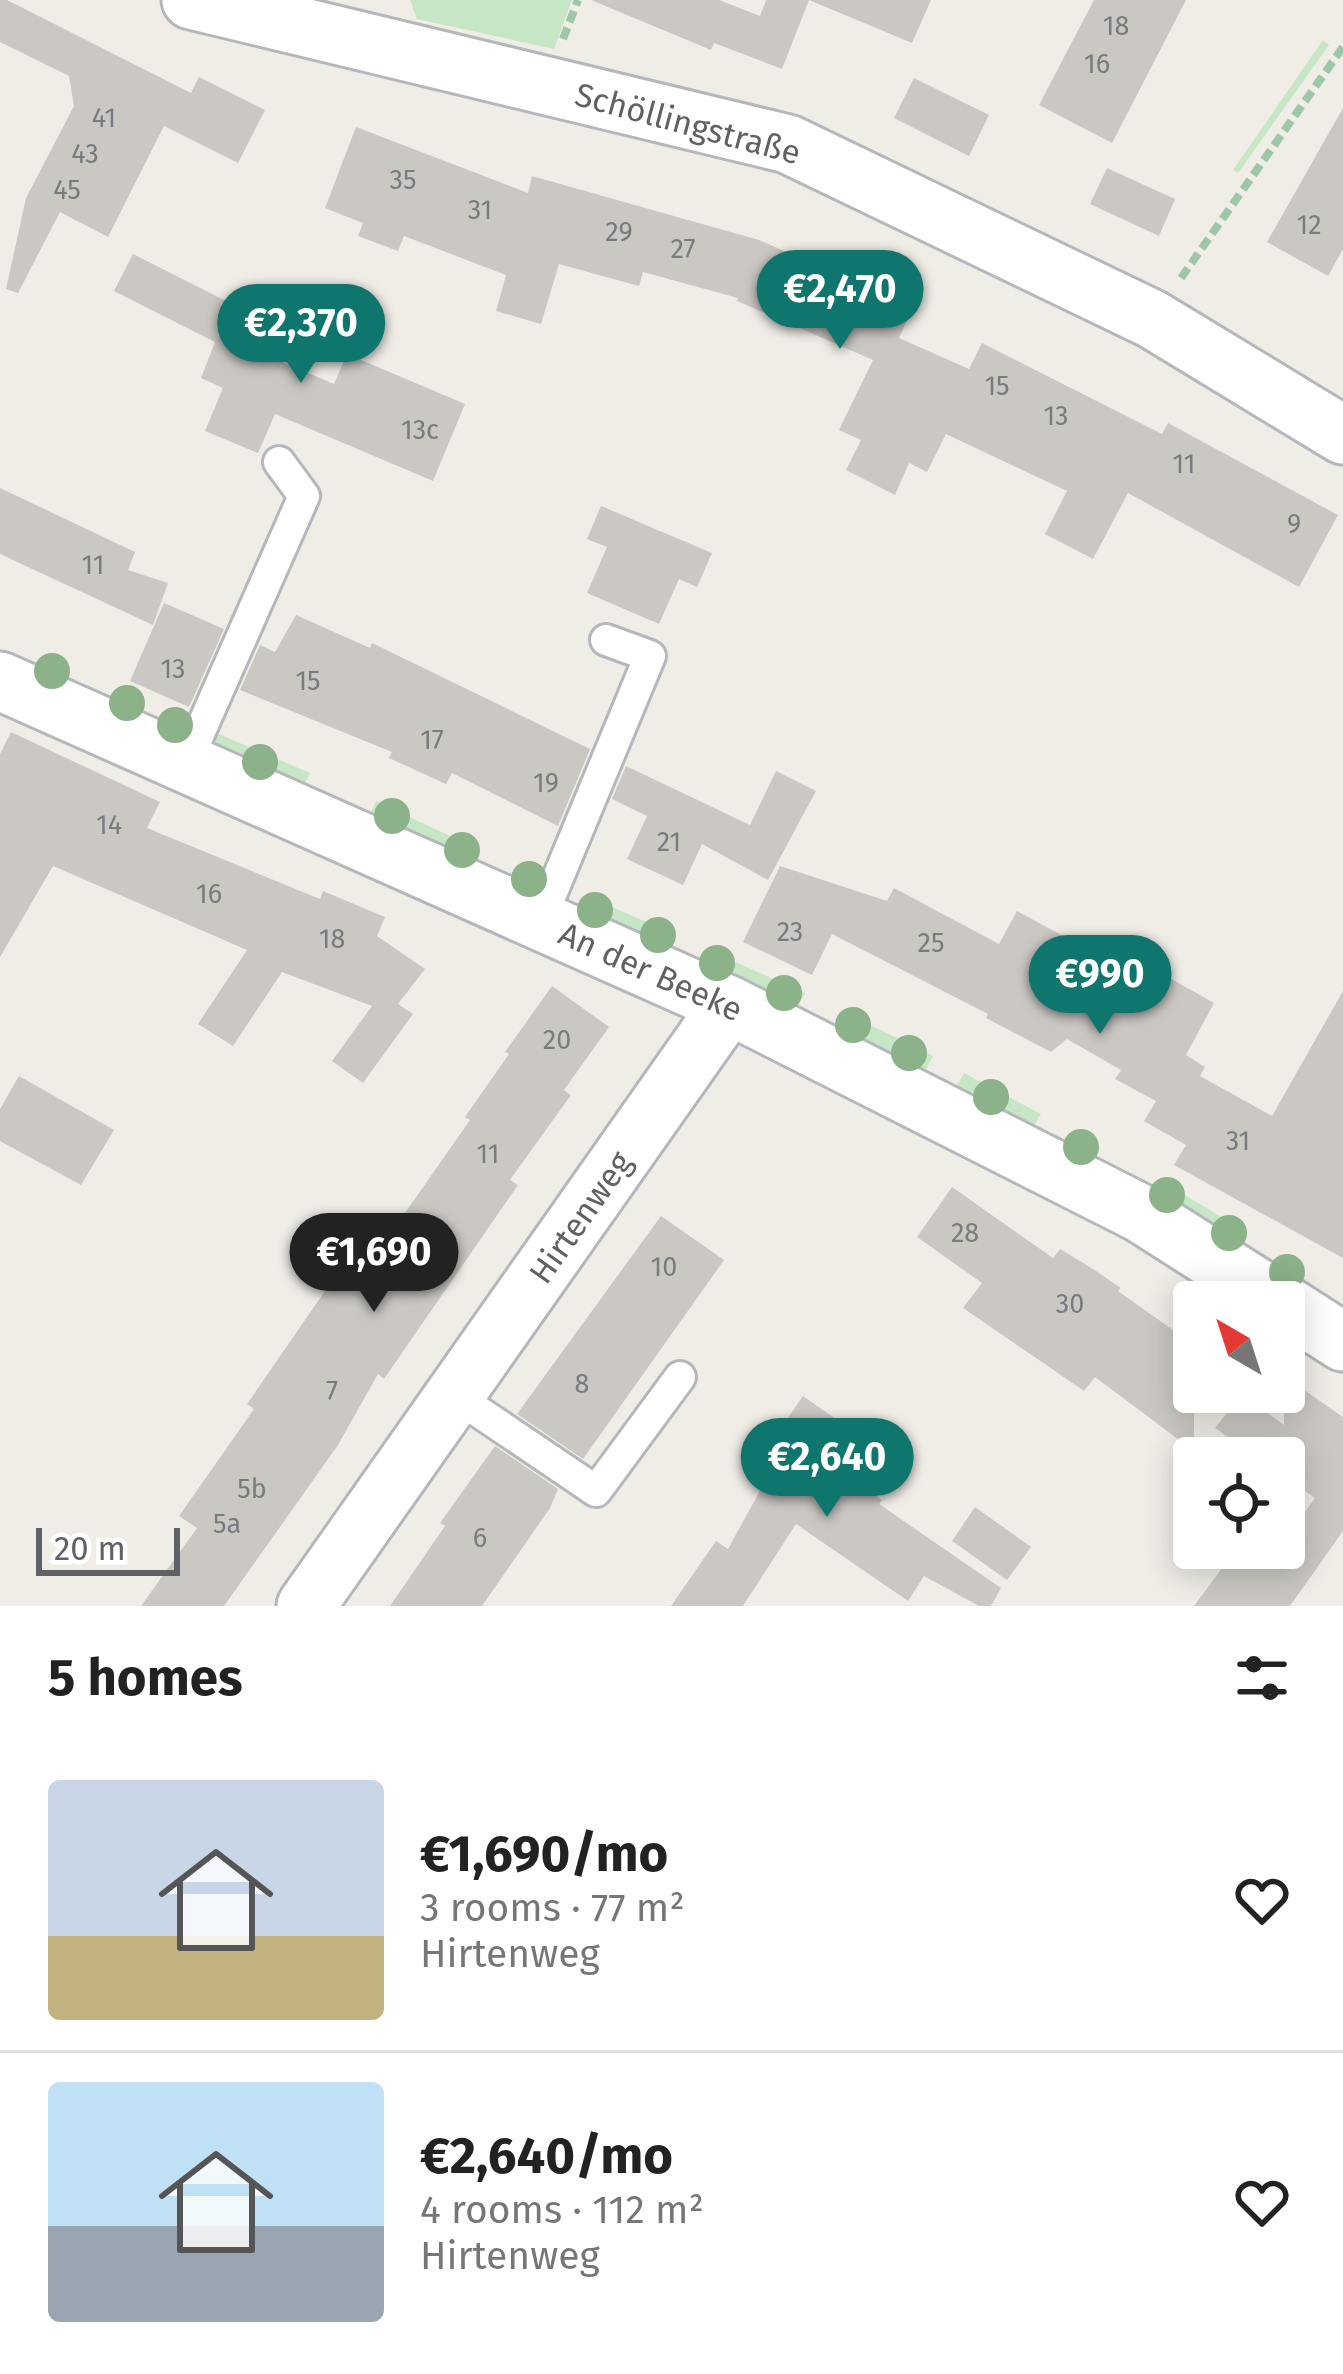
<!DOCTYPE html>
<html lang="en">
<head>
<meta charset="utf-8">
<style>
	:root { --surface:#fff; --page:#f2f2f2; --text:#222; --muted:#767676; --line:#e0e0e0; --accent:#0f766e }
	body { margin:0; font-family:"Fira Sans",sans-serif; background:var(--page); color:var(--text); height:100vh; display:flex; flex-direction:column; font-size:45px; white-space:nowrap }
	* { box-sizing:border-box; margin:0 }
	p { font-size:39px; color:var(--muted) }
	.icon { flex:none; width:66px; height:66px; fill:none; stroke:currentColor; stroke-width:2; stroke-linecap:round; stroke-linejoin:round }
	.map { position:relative; height:1606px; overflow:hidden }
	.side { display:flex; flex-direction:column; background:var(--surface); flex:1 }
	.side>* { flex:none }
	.needle { width:78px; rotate:321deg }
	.buttons { position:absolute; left:1173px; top:1281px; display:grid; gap:24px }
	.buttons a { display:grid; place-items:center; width:132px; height:132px; border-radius:12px; background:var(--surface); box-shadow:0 6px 30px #0003; font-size:60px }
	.scale { position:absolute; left:36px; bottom:30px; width:144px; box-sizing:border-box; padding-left:12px; border:6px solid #5e6266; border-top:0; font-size:33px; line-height:42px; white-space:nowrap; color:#5e6266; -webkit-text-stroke:9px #fff; paint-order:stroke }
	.price { position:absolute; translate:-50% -102px; padding:0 27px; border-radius:42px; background:var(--accent); color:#fff; font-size:39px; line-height:78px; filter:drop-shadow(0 3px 6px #0008) }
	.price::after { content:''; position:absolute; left:50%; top:72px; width:36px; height:27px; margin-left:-18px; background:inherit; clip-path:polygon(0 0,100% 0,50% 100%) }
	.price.on { background:#222; color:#fff }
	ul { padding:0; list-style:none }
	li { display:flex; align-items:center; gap:36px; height:300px; padding:0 48px }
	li+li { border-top:3px solid var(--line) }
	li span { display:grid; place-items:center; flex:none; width:336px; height:240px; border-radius:12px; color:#555 }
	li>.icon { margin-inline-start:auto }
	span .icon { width:144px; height:144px; fill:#fffc; stroke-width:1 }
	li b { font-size:51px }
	h2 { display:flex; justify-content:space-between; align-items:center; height:144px; padding:0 48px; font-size:51px }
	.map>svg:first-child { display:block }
	.green { fill:#c6e6c5 }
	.building { fill:#cbc8c4 }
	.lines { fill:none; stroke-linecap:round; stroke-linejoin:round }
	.service-casing { stroke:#b4b7bb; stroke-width:36 }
	.minor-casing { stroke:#b4b7bb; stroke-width:63 }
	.path { stroke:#9ec7a8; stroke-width:8; stroke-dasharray:12 6; stroke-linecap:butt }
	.service { stroke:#fff; stroke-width:30 }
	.minor { stroke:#fff; stroke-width:57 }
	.tree { fill:#8bb288 }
	.labels { text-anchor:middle; stroke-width:9; stroke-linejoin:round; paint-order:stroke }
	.number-label { font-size:27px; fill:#797c7e }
	.street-label { font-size:33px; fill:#5e6266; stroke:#fff }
</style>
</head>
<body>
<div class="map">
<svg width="1343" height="1606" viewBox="0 0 1343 1606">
	<rect width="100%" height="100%" fill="#f0ede7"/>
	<g class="green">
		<path d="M410,0H572L554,49L417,19Z"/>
		<path d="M1323,40L1329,45L1238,173L1233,170Z"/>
		<path d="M214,732L310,773L301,790L208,748Z"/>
		<path d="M376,801L473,847L467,863L368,820Z"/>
		<path d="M586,896L672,933L665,949L579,911Z"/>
		<path d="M717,954L805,993L797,1008L710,970Z"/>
		<path d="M852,1016L933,1056L925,1071L844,1032Z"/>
		<path d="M964,1073L1041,1114L1032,1129L956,1087Z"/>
		<path d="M1170,1186L1241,1229L1230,1247L1158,1204Z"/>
	</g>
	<g class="building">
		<path d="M0,0H7L191,93L199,77L265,110L238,163L164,126L108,237L60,212L18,293L6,289L26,198L74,106L69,76L0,42Z"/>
		<path d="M591,0H719L760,16L766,0H809L782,69L714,43L711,50Z"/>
		<path d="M809,0H931L912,43Z"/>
		<path d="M1094,0H1186L1112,143L1039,105Z"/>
		<path d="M914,78L989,115L969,156L894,118Z"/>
		<path d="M1343,108V249L1328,276L1267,242Z"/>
		<path d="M356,127L528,193L532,176L759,240L913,307L899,338L969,369L982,343L1162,434L1168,423L1338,515L1299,587L1128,493L1093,559L1045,534L1067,491L946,434L927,472L909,463L895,495L846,470L861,440L839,430L873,360L737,301L738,298L643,272L639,286L559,264L541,324L496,311L506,275L404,236L398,251L358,236L363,223L325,208Z"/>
		<path d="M1107,168L1175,199L1159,236L1090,204Z"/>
		<path d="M133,254L230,303L218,335L334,384L347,354L465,404L433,481L275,414L258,453L205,431L223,388L201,378L215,342L114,291Z"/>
		<path d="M0,488L135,552L128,570L168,583L153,625L0,554Z"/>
		<path d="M601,506L712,553L697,587L679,579L659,624L587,593L607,547L587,539Z"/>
		<path d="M164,603L224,629L189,707L130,681Z"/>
		<path d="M296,615L370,648L372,643L590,749L558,826L452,773L446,784L389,758L392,752L240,690L260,645L275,652Z"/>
		<path d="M11,732L160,802L147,828L320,899L323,891L385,917L377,936L425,969L398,1004L413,1014L363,1083L332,1061L372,1006L282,972L233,1046L198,1024L247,950L53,866L0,957V754Z"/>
		<path d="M626,766L750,825L776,771L816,791L768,880L702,844L683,885L627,859L647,816L612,799Z"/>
		<path d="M780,866L887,901L894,888L999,944L1017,911L1122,968L1129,955L1214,1003L1186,1055L1205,1067L1200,1076L1272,1116L1343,991V1258L1174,1165L1186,1145L1144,1121L1156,1101L1115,1079L1121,1070L1067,1039L1051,1052L986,1018L988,1014L832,934L812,975L743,942Z"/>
		<path d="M552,986L609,1027L564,1090L571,1095L510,1180L518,1185L384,1379L378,1374L338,1445L224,1606H141L197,1528L179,1516L254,1409L247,1404L334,1278L355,1292L409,1216L405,1213L470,1120L465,1117L509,1054L505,1052Z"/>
		<path d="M19,1076L114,1130L81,1185L0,1141V1109Z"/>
		<path d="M952,1187L1053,1258L1060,1249L1093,1269L1121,1288L1118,1291L1194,1345V1451L1095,1377L1084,1391L963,1308L982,1283L917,1237Z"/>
		<path d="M661,1216L724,1260L583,1459L517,1414Z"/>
		<path d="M1284,1376L1343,1417V1531L1290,1606H1194L1237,1548H1284V1541L1315,1498L1284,1476V1458H1258L1215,1428L1242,1394L1284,1425Z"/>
		<path d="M803,1396L887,1455L864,1488L882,1500L879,1504L1001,1588L991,1606H979L924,1576L908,1601L796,1524L743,1606H671L716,1541L728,1549L773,1467L760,1458Z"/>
		<path d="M495,1446L558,1489L550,1508L482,1606H390L445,1526L440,1523Z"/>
		<path d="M975,1507L1031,1547L1007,1580L952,1541Z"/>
	</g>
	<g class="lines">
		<g class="service-casing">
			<g id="service">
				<path d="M186,763L304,496L279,462"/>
				<path d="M540,921L650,656L606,640"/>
				<path d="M454,1395L596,1491L680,1377"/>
			</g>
		</g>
		<g class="minor-casing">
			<g id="minor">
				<path d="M191,0L788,144L1152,319L1343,435"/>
				<path d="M0,681L729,1005L1140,1213L1280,1302"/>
				<path d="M1284,1304L1343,1342"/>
				<path d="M306,1606L729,1005"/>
			</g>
		</g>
		<g class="path">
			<path d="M563,39L578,0"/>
			<path d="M1181,278L1343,47"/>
		</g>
		<use href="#service" class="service"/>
		<use href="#minor" class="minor"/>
	</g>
	<g class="tree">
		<circle cx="52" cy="671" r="18"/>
		<circle cx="127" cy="703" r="18"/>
		<circle cx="175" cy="725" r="18"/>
		<circle cx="260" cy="762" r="18"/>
		<circle cx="392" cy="816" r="18"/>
		<circle cx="462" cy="850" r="18"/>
		<circle cx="529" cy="879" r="18"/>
		<circle cx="595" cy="910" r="18"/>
		<circle cx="658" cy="935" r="18"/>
		<circle cx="717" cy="963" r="18"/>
		<circle cx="784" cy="993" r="18"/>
		<circle cx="853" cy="1025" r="18"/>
		<circle cx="909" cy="1053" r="18"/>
		<circle cx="991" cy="1097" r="18"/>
		<circle cx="1081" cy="1147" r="18"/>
		<circle cx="1167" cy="1195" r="18"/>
		<circle cx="1229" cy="1233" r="18"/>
		<circle cx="1287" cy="1272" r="18"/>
	</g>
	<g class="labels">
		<g class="number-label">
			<text x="1116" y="35">18</text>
			<text x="1097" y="73">16</text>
			<text x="104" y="127">41</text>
			<text x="85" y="163">43</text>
			<text x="403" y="189">35</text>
			<text x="67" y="199">45</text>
			<text x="480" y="219">31</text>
			<text x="1309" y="234">12</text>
			<text x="619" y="241">29</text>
			<text x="683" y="258">27</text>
			<text x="997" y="395">15</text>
			<text x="1056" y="425">13</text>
			<text x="420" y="439">13c</text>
			<text x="1184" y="473">11</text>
			<text x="1294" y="533">9</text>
			<text x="93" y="574">11</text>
			<text x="173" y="678">13</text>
			<text x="308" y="690">15</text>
			<text x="432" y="749">17</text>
			<text x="546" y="792">19</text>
			<text x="109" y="834">14</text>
			<text x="669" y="851">21</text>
			<text x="209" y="903">16</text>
			<text x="790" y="941">23</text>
			<text x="332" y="948">18</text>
			<text x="931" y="952">25</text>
			<text x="557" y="1049">20</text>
			<text x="1238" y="1150">31</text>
			<text x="488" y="1163">11</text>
			<text x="965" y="1242">28</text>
			<text x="664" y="1276">10</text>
			<text x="1070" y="1313">30</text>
			<text x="582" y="1393">8</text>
			<text x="332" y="1400">7</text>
			<text x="252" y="1498">5b</text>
			<text x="227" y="1533">5a</text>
			<text x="480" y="1547">6</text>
		</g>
		<g class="street-label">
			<text transform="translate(688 123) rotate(15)" y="12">Schöllingstraße</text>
			<text transform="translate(651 971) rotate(24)" y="12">An der Beeke</text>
			<text transform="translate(580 1217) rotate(-55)" y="12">Hirtenweg</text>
		</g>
	</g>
</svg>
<div class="buttons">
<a><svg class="needle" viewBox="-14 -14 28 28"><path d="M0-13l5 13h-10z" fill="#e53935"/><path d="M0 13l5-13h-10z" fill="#767676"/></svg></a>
<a><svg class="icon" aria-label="locate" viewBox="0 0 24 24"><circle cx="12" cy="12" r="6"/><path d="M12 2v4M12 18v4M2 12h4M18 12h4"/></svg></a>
</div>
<div class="scale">20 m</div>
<b class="price" style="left:840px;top:352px">€2,470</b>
<b class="price" style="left:301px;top:386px">€2,370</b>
<b class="price" style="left:1100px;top:1037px">€990</b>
<b class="price on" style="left:374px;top:1315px">€1,690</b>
<b class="price" style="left:827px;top:1520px">€2,640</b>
</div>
<section class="side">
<h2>5 homes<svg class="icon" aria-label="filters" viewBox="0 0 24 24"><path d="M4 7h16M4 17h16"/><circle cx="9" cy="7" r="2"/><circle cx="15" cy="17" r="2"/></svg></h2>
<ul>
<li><span style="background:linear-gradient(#c9d6e8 65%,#c2b280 0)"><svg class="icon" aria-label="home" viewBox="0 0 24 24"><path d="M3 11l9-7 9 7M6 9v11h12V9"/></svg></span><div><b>€1,690/mo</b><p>3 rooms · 77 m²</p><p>Hirtenweg</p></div><svg class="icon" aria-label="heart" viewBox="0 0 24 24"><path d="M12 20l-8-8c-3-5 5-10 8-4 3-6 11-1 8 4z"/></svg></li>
<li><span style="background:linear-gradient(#bfe0f5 60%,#9aa5b1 0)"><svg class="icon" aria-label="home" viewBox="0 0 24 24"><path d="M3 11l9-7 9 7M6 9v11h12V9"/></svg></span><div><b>€2,640/mo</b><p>4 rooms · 112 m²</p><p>Hirtenweg</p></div><svg class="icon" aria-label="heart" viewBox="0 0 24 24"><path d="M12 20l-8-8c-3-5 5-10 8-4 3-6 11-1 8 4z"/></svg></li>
</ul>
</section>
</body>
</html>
